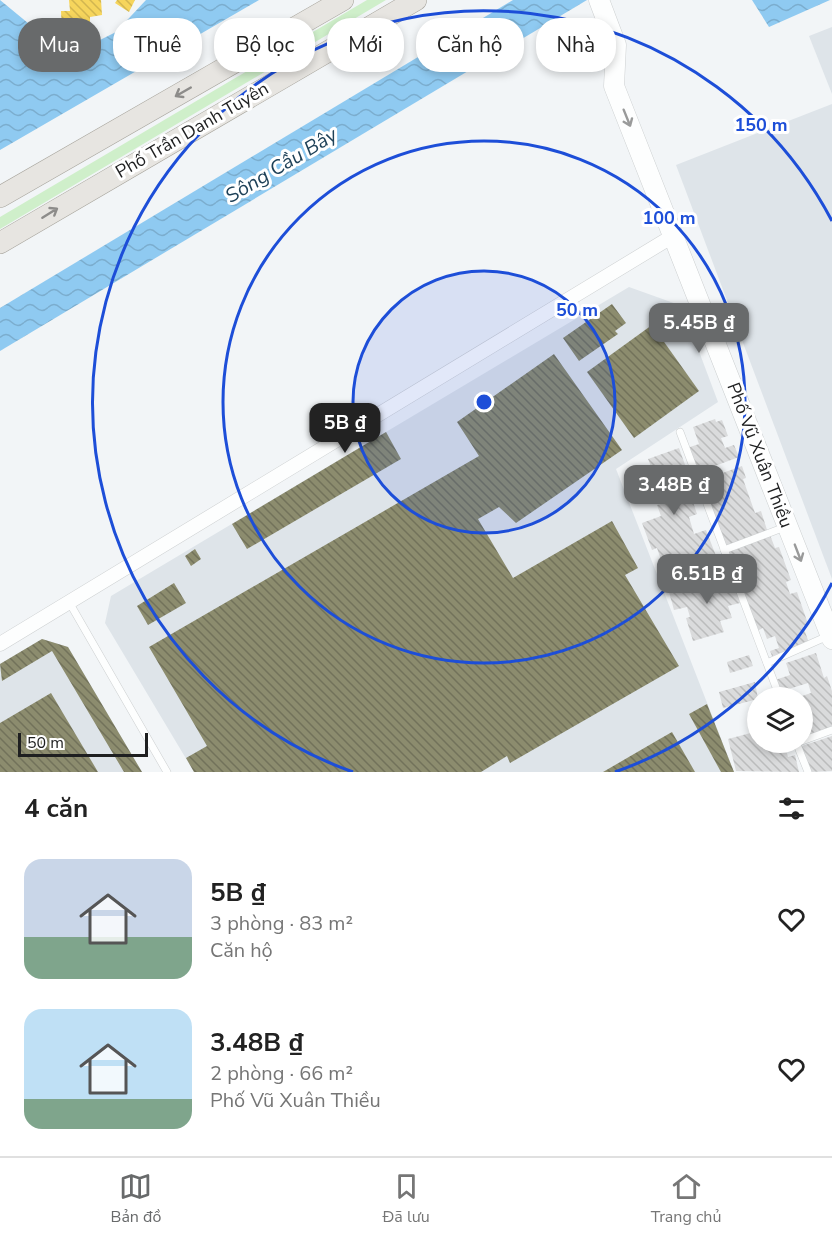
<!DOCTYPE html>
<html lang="vi">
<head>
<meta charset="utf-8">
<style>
	:root { --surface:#fff; --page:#f2f2f2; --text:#222; --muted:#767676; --line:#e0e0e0; --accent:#686a6b }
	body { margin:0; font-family:"Nunito Sans",sans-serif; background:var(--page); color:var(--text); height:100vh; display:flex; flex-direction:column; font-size:22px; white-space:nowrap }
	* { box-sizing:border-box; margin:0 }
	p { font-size:20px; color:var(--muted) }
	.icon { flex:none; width:33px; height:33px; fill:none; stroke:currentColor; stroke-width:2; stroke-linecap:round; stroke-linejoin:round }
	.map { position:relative; height:772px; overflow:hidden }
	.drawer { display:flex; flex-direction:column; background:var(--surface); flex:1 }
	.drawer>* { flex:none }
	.banner { position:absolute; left:18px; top:18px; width:796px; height:54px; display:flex; gap:12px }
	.buttons { position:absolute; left:747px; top:687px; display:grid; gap:12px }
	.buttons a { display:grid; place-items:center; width:66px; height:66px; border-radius:50%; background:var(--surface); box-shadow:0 3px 9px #0003; font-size:30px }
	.scale { position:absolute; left:18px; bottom:15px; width:130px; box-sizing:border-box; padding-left:6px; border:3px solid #1e1f20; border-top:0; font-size:16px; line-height:21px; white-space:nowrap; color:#1e1f20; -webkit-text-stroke:4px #fff; paint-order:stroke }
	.price { position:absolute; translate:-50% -51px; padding:0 14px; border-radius:12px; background:var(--accent); color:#fff; font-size:20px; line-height:39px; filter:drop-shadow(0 2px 3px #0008) }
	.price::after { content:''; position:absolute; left:50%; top:36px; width:18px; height:14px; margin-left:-9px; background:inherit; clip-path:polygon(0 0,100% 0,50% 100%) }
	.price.active { background:#222; color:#fff }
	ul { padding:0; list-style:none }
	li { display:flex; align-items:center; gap:18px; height:150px; padding:0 24px }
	li span { display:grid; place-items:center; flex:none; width:168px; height:120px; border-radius:18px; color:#555 }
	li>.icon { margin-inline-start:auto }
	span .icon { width:72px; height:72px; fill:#fffc; stroke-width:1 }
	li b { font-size:26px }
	h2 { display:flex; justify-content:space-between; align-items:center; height:72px; padding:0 24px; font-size:26px }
	.tag { padding:0 21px; border-radius:24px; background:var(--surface); box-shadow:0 3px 9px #0003; font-size:21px; line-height:54px }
	.tag.active { background:var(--accent); color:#fff }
	.tabs { display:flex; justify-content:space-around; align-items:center; height:84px; border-top:2px solid var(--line); background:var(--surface); font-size:16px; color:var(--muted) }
	.tabs a { display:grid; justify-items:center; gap:3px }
	.tabs .active { color:var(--accent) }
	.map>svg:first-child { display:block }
	.built { fill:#dee4e9 }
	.green { fill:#cfefca }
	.water { fill:url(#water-waves) }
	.homes { fill:url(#homes-back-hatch) }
	.industry { fill:url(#industry-back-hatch) }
	.building { fill:url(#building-back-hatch) }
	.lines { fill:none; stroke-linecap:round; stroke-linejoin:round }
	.service-casing { stroke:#cdd0d1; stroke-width:8 }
	.minor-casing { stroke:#cdd0d1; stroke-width:15 }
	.secondary-casing { stroke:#cdd0d1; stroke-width:21 }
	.primary-casing { stroke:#a8a59d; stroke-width:22 }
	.service { stroke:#fdfefe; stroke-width:7 }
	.minor { stroke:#fdfefe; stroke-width:14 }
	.secondary { stroke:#fdfefe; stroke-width:20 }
	.primary { stroke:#e7e5e1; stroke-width:21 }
	.oneway { stroke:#8d8c8a }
	.oneway2 { stroke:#999a9a }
	.ring { fill:none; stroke:#1d4ed8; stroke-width:3 }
	.labels { text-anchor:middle; stroke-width:6; stroke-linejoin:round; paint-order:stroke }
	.street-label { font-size:18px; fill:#1e1f20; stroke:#fff }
	.water-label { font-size:20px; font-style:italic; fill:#1e4158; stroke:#fff }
	.centre { fill:#1d4ed8; stroke:#fff; stroke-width:3 }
	.ring-label { font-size:18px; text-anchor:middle; font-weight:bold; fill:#1d4ed8; stroke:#fff; stroke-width:6; stroke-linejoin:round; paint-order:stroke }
</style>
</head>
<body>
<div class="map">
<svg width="832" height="772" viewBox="0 0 832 772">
	<defs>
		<pattern id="water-waves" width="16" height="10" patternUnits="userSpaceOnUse" patternTransform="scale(1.5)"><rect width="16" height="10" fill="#8fcaf1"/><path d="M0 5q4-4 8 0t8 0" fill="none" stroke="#7badce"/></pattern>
		<pattern id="homes-back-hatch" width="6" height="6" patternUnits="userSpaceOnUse" patternTransform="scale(1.5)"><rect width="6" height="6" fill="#f6d55c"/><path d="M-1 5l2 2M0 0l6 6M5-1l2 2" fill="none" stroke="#d2b650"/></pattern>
		<pattern id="industry-back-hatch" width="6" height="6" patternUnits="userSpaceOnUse" patternTransform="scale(1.5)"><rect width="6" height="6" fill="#8c8c6e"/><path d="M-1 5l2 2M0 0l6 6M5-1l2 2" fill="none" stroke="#72725a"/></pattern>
		<pattern id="building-back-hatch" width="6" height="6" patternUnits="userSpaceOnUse" patternTransform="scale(1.5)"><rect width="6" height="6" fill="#dadbdc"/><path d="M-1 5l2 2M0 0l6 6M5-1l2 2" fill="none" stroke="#bbbcbc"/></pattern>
	</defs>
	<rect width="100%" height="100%" fill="#f2f5f7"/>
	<g class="built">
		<path d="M832,27V94L809,36Z"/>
		<path d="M832,104V579L676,165Z"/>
		<path d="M629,287L682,306L718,402L616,469L734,772H194L105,623L111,596Z"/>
		<path d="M42,639L68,647L142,772H0V664Z"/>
	</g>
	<path class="green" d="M367,0H386L0,229V217Z"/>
	<g class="water">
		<path d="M0,0L34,28L80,41L100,40L116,32L146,0H259L0,150Z"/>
		<path d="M513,0H587L0,351V308Z"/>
		<path d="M752,0H830L769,27Z"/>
	</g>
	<g class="homes">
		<path d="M69,0H101L102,15L90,17V29L62,32L61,11H70Z"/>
		<path d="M117,0H135L129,12L115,3Z"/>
	</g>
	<g class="industry">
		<path d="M612,304L626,323L615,331L618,334L579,361L563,338Z"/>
		<path d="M652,325L699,391L634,438L587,372Z"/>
		<path d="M554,354L622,450L516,523L499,507L478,519L513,578L612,521L638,568L625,575L679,666L510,763L507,756L481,772H194L186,758L207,746L149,647L479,456L457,422Z"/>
		<path d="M386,432L401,459L247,549L232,524Z"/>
		<path d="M195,549L201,559L191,566L185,556Z"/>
		<path d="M174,583L186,603L148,625L137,606Z"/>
		<path d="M42,639L68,647L142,772H124L52,651L2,681L0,664Z"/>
		<path d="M51,693L98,772H0V723Z"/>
		<path d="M707,704L734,772H721L689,714Z"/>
		<path d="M672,732L695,772H603L658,740Z"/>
	</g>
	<g class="building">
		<path d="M715,419L716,422L722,420L728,436L721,438L725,448L734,445L739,457L696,473L687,448L699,444L693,427Z"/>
		<path d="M679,448L688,473L669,480L671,488L679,485L683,496L690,493L697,514L689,517L694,534L706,530L718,561L675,576L668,558L661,560L657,548L652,550L642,523L661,516L657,505L661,504L657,492L652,495L649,488L635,493L629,478L652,469L648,459Z"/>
		<path d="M742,466L746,478L743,479L755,513L761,511L768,533L724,548L703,480Z"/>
		<path d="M770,535L775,548L779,547L791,580L786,582L790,594L797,592L808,624L803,626L809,643L772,656L770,651L779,648L775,636L767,639L763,628L755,632L727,551Z"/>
		<path d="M732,574L740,603L728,606L732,618L720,621L724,632L693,641L686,618L690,617L687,607L674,610L669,592Z"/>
		<path d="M816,653L824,678L827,676L832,691V728L802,738V696L811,693L808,683L779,692L775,680L790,675L786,663Z"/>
		<path d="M749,655L753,666L730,673L727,662Z"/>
		<path d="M755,682L758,699L723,708L719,692Z"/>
		<path d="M758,731V742H784L788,757L795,755L799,772L736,771L728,739Z"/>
		<path d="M832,736V771L810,772L799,747Z"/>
	</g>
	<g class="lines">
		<g class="service-casing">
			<g id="service">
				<path d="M680,432L780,698"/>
				<path d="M724,550L785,527"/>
				<path d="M69,602L167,772"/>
				<path d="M767,663L828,636"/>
				<path d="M802,741L832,730"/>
				<path d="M796,742L808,772"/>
			</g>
		</g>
		<g class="minor-casing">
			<path id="minor" d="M0,644L673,236"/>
		</g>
		<g class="secondary-casing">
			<path id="secondary" d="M599,0L616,45L614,86L832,639"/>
		</g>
		<g class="primary-casing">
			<g id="primary">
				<path d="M0,197L343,0"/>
				<path d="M0,243L416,0"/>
			</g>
		</g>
		<use href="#service" class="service"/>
		<use href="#minor" class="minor"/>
		<use href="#secondary" class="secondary"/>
		<use href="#primary" class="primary"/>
	</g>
	<defs><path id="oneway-shaft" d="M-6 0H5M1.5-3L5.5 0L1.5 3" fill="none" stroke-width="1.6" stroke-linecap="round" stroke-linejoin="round" transform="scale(1.5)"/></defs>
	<g class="oneway">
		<use href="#oneway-shaft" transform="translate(183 92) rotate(150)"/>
		<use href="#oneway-shaft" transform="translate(50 213) rotate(-32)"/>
	</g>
	<g class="oneway2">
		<use href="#oneway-shaft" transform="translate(627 118) rotate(68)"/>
		<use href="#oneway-shaft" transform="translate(798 553) rotate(69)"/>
	</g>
	<circle cx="484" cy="402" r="131" fill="#1d4ed8" fill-opacity=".12"/>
	<g class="ring">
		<circle cx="484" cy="402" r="131"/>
		<circle cx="484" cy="402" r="261"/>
		<path d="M832 583A392 392 0 0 1 615 772M353 772A392 392 0 1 1 832 221"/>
	</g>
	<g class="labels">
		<g class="street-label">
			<text transform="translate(192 130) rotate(-30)" y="6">Phố Trần Danh Tuyên</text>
			<text transform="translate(760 455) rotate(69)" y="6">Phố Vũ Xuân Thiều</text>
		</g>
		<g class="water-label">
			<text transform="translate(281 165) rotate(-31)" y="7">Sông Cầu Bây</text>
		</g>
	</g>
	<circle cx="484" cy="402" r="9" class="centre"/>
	<g class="ring-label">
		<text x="761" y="131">150 m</text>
		<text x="669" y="224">100 m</text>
		<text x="577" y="316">50 m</text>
	</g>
</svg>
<div class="buttons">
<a><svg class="icon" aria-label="layers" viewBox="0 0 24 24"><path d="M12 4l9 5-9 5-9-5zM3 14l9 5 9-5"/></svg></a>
</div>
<div class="scale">50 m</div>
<b class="price" style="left:699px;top:354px">5.45B ₫</b>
<b class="price active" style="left:345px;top:454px">5B ₫</b>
<b class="price" style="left:674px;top:516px">3.48B ₫</b>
<b class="price" style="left:707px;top:605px">6.51B ₫</b>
<div class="banner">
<a class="tag active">Mua</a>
<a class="tag">Thuê</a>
<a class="tag">Bộ lọc</a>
<a class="tag">Mới</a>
<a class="tag">Căn hộ</a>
<a class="tag">Nhà</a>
</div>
</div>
<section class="drawer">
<h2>4 căn<svg class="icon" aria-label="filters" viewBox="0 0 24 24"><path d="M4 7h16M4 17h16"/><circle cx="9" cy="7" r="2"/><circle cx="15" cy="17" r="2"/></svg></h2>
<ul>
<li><span style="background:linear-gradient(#c9d6e8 65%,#7fa58c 0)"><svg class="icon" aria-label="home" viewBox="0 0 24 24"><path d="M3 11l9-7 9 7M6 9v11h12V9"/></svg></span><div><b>5B ₫</b><p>3 phòng · 83 m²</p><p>Căn hộ</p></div><svg class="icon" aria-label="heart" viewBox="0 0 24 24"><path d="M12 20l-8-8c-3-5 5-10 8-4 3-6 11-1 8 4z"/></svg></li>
<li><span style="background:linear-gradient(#bfe0f5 75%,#7fa58c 0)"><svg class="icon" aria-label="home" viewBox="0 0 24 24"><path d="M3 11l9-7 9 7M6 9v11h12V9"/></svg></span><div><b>3.48B ₫</b><p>2 phòng · 66 m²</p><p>Phố Vũ Xuân Thiều</p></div><svg class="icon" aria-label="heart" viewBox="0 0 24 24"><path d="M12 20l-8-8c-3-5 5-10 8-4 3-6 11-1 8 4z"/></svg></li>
</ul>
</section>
<nav class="tabs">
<a class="active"><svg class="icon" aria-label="map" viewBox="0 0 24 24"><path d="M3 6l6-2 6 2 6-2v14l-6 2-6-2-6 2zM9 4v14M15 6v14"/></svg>Bản đồ</a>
<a><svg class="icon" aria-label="saved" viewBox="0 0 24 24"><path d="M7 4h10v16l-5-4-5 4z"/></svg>Đã lưu</a>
<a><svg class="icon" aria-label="home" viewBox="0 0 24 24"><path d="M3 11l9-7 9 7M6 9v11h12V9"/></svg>Trang chủ</a>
</nav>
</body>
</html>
